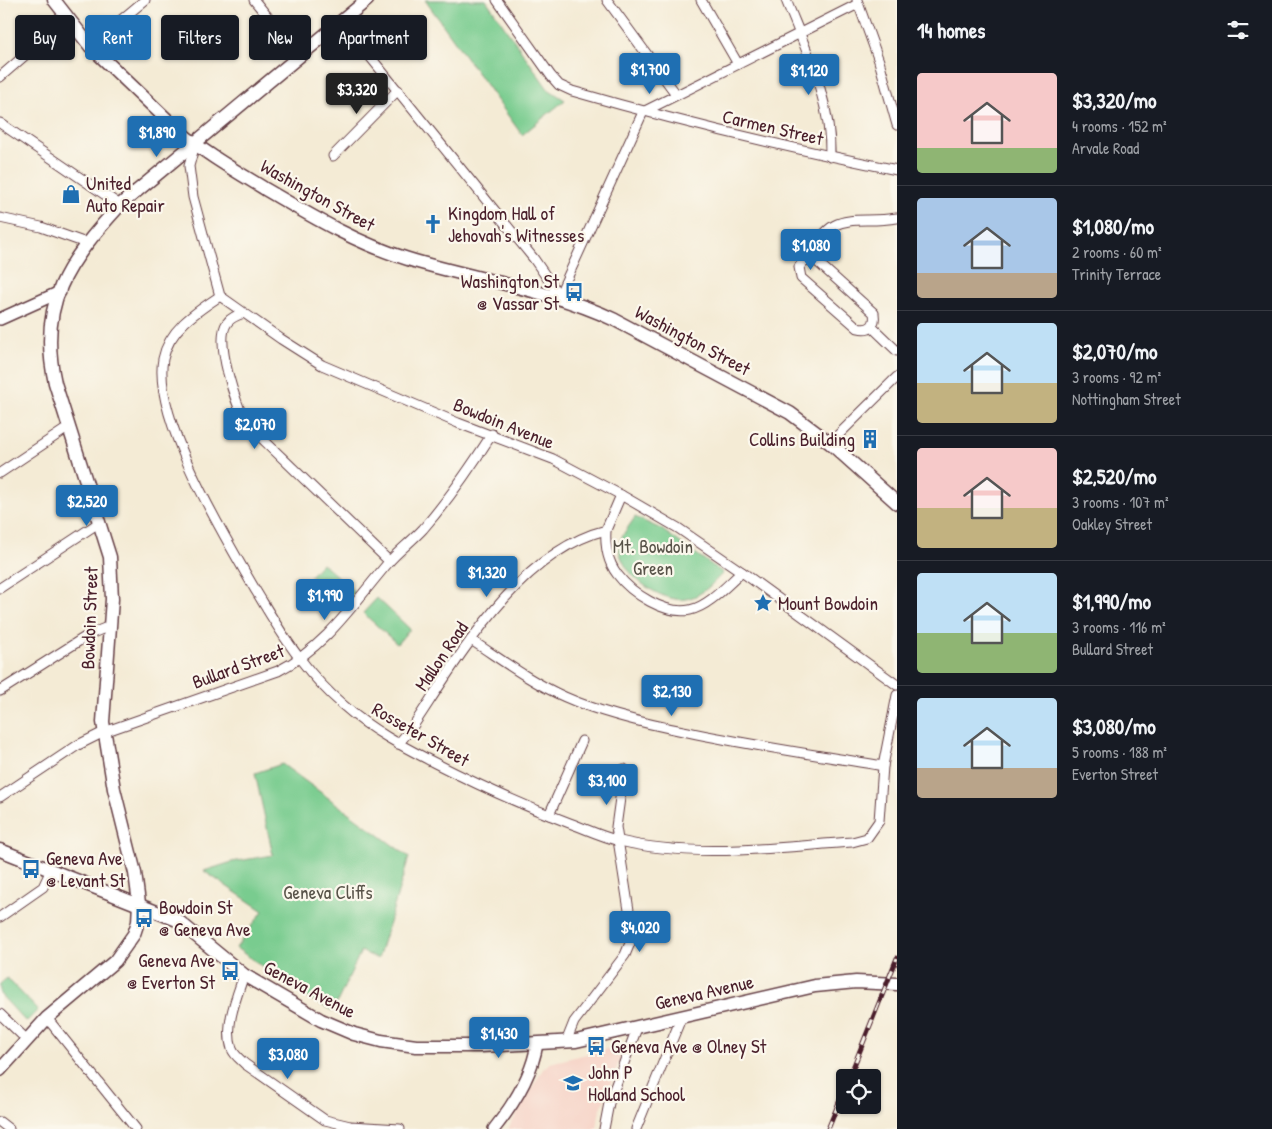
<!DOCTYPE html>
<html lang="en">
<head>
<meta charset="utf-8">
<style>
	:root { --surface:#171b24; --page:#20242c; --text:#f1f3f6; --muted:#9ea1a6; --line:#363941; --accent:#1f6fb2 }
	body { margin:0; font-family:"Patrick Hand",sans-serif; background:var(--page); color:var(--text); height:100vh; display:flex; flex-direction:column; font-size:19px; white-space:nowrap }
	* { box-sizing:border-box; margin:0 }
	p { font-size:16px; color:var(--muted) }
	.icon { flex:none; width:28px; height:28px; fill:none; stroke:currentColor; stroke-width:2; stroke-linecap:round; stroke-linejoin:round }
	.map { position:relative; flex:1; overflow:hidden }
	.side { display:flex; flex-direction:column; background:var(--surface); width:375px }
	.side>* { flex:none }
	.hud { position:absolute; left:15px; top:15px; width:475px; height:45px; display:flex; gap:10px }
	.tools { position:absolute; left:836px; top:1069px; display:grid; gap:10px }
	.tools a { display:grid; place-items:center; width:45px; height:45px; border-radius:5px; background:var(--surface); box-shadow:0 1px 4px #0004; font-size:25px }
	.price { position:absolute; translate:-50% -42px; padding:0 11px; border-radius:5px; background:var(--accent); color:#fff; font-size:16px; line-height:32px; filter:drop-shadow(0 1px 2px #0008) }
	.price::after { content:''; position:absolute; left:50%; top:30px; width:15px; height:11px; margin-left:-8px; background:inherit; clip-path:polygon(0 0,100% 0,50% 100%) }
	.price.selected { background:#222; color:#fff }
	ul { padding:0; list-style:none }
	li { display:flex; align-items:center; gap:15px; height:125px; padding:0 20px }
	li+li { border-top:1px solid var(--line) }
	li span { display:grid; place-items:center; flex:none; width:140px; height:100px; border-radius:5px; color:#555 }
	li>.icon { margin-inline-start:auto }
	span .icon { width:60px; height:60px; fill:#fffc; stroke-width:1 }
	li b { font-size:21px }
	h2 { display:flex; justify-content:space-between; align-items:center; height:60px; padding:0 20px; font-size:21px }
	.pill { padding:0 18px; border-radius:5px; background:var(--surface); box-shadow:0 1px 4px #0004; font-size:18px; line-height:45px }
	.pill.selected { background:var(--accent); color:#fff }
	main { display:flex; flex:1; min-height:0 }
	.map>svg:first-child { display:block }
	.built { fill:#f6d1c5 }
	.green { fill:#79cc8f; stroke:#62765d }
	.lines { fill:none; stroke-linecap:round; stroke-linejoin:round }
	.minor-casing { stroke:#643e44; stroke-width:11 }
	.tertiary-casing { stroke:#643e44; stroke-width:14 }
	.secondary-casing { stroke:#643e44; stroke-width:15 }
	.minor { stroke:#fff; stroke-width:9 }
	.tertiary { stroke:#fff; stroke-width:11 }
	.secondary { stroke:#fff; stroke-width:12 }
	.rail-casing { stroke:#4a1f2b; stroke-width:5 }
	.rail { stroke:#fbf7ec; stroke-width:3; stroke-dasharray:9; stroke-linecap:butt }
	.labels { text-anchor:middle; stroke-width:4.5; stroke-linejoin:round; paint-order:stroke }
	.street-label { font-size:19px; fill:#4a1f2b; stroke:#fbf7ec }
	.poi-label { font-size:19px; fill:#4a1f2b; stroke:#fbf7ec; text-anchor:start }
	.park-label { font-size:19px; fill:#585349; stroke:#fbf7ec }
</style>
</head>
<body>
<main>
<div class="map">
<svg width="897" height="1129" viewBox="0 0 897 1129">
	<rect width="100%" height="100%" fill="#fbf7ec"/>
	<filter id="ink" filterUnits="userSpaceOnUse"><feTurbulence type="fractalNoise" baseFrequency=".02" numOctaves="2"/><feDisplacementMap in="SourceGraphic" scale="10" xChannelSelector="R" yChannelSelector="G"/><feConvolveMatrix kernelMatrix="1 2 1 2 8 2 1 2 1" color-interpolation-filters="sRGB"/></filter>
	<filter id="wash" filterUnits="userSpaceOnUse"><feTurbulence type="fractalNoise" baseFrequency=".0096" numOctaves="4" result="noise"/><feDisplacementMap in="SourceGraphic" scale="20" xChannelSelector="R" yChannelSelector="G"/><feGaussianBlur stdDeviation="1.12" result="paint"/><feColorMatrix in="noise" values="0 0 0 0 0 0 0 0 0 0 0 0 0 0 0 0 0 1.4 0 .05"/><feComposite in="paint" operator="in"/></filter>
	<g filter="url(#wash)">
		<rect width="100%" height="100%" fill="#f4ebd5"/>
		<path class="built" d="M623,1045L624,1049L599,1114L597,1129H508L543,1069L550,1063Z"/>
		<g class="green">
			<path d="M425,0H486L548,89L565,100L522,135Z"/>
			<path d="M635,517L661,529L723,573C712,584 702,596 686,599C662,604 614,571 620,543C621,535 631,524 635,517Z"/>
			<path d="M322,563L355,592L343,606L310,576Z"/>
			<path d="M377,598L410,629L397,644L363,613Z"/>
			<path d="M282,764L409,857L378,959L361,951L333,1011L310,999L236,948L263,911L204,871L232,862L273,855L255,773Z"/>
			<path d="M7,978L38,1010L26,1022L0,994V984Z"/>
		</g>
	</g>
	<g filter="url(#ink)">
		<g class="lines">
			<g class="minor-casing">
				<g id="minor">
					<path d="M254,0L299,55"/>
					<path d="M497,0L551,76L559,85L572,91C679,122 788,148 897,170"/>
					<path d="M607,0L676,94"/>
					<path d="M701,0L738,64"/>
					<path d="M786,0C806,50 832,102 830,157"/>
					<path d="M857,0L879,61L897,125"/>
					<path d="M342,22L534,259L554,288L558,298"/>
					<path d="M90,46L145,0"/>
					<path d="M0,77L68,18"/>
					<path d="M0,123L120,205"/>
					<path d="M195,144L189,166L193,197L220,296L281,339L322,365L458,423L553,459L621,495L678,528L742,572L897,685"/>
					<path d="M333,156L398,90"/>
					<path d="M0,218L41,227L86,243"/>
					<path d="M814,259L874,313C876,325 870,331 858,328L801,278L799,267L804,261Z"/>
					<path d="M809,260C831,207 852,225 897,218"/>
					<path d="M220,296C196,312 169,329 163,359C152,418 226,539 256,591C270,614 284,639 301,660C313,676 328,692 343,705C371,730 402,746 435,763C478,785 522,805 567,822C584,828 602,837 620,841C695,859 777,847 852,842L867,838L879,821L883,766L897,695"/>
					<path d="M558,298L643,112L858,4"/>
					<path d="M244,313C238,315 231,317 227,323C214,341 236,405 246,423L389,561"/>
					<path d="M872,327L897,351"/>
					<path d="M830,443L897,377"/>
					<path d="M0,473L69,427"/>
					<path d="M606,530C605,545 608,562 617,574C632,594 665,615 690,610C709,606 727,585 742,572"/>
					<path d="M0,588L100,522"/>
					<path d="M471,640C502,660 531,682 565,697C603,714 647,724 688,732C753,746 818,755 883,766"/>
					<path d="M0,691L90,634L110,626"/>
					<path d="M398,744L411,729C458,659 518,552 606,530L621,495"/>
					<path d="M0,797L78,745L104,732L278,671C327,646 353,604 388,563C398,551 412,541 423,529C449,499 471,467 492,434"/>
					<path d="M549,815L582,741"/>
					<path d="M0,917L43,887L51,870"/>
					<path d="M244,975C237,996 224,1026 232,1049C234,1055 241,1060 245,1064L325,1120L350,1126L400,1129"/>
					<path d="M0,1014L26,1039"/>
					<path d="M47,1018L136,1129"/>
					<path d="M566,1042L574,1022L625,955L633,936L616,827L624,769"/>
					<path d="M0,1122L9,1129"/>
					<path d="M604,1129L609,1103L637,1028"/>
					<path d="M636,1129L682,1016"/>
				</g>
			</g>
			<g class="tertiary-casing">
				<g id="tertiary">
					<path d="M0,319L60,292"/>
					<path d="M494,1129C514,1104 532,1076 537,1044"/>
				</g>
			</g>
			<g class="secondary-casing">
				<g id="secondary">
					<path d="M54,0L90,46L180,132C206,154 236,171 265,189C311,216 356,243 408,259C476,280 550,289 615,320L790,413L830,443L897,503"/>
					<path d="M0,850L177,920L244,975L321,1020L354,1034L381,1041L416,1046H481L576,1041L815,986L856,982L897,984"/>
					<path d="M0,1070L47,1018L115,961L134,934L138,922L139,903L135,873L114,789L103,722L112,599L110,557L55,383C37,303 68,262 120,205L367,0"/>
				</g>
			</g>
			<use href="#minor" class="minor"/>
			<use href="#tertiary" class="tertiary"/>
			<use href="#secondary" class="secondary"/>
			<g class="rail-casing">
				<g id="rail">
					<path d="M849,1078L897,958"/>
					<path d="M828,1129L845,1088"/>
				</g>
			</g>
			<use href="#rail" class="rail"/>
		</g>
	</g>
	<defs>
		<g id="shop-bare" transform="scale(1.5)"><path d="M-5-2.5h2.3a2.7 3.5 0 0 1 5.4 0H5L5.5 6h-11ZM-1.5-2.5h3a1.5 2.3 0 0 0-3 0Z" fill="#1f6fb2" stroke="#fbf7ec" stroke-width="2.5" paint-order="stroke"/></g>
		<g id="church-bare" transform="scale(1.5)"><path d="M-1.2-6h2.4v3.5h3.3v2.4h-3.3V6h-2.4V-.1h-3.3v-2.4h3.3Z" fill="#1f6fb2" stroke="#fbf7ec" stroke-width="2.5" paint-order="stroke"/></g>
		<g id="bus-bare" transform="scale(1.5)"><path d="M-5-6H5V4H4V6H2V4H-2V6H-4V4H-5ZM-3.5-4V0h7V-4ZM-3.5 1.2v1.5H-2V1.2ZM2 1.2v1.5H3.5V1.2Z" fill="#1f6fb2" stroke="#fbf7ec" stroke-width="2.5" paint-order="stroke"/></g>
		<g id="building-bare" transform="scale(1.5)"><path d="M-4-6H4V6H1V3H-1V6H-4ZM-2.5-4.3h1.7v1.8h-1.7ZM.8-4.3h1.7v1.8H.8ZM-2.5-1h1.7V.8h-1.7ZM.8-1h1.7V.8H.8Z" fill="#1f6fb2" stroke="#fbf7ec" stroke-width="2.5" paint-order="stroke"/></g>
		<g id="sight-bare" transform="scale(1.5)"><path d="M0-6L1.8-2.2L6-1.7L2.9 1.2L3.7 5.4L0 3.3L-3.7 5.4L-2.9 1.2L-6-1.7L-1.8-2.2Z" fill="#1f6fb2" stroke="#fbf7ec" stroke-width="2.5" paint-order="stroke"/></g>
		<g id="school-bare" transform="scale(1.5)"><path d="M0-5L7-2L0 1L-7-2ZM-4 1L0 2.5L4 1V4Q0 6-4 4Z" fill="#1f6fb2" stroke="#fbf7ec" stroke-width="2.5" paint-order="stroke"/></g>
	</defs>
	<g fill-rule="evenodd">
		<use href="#shop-bare" x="71" y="194"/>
		<use href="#church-bare" x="433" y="224"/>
		<use href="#bus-bare" x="574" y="292"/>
		<use href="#building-bare" x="870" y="439"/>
		<use href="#sight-bare" x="763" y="603"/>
		<use href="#bus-bare" x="31" y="869"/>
		<use href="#bus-bare" x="144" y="918"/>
		<use href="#bus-bare" x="230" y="971"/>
		<use href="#bus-bare" x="596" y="1046"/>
		<use href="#school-bare" x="573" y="1083"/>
	</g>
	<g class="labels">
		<g class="street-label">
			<text transform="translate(773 127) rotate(13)" y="7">Carmen Street</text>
			<text transform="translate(318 195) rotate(29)" y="7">Washington Street</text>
			<text transform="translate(693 340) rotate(28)" y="7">Washington Street</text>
			<text transform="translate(504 423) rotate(22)" y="7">Bowdoin Avenue</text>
			<text transform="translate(89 618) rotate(-88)" y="7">Bowdoin Street</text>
			<text transform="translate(441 656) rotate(-56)" y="7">Mallon Road</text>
			<text transform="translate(238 666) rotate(-20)" y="7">Bullard Street</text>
			<text transform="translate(421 734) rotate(30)" y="7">Rosseter Street</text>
			<text transform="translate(310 989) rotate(28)" y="7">Geneva Avenue</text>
			<text transform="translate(704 992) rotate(-13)" y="7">Geneva Avenue</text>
		</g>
		<g class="poi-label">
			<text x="86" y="190">United<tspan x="86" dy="22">Auto Repair</tspan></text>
			<text x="448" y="220">Kingdom Hall of<tspan x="448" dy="22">Jehovah's Witnesses</tspan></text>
			<text x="559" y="288" text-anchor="end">Washington St<tspan x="559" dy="22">@ Vassar St</tspan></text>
			<text x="855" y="446" text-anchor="end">Collins Building</text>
			<text x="778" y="610">Mount Bowdoin</text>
			<text x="46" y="865">Geneva Ave<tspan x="46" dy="22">@ Levant St</tspan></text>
			<text x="159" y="914">Bowdoin St<tspan x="159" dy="22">@ Geneva Ave</tspan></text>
			<text x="215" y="967" text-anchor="end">Geneva Ave<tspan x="215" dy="22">@ Everton St</tspan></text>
			<text x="611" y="1053">Geneva Ave @ Olney St</text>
			<text x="588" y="1079">John P<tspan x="588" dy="22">Holland School</tspan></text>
		</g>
		<g class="park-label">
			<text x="653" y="553">Mt. Bowdoin<tspan x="653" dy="22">Green</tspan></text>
			<text x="328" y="899">Geneva Cliffs</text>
		</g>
	</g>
</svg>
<div class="tools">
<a><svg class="icon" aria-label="locate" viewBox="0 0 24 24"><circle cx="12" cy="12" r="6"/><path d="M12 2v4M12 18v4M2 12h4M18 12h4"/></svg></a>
</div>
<b class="price" style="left:650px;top:95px">$1,700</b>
<b class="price" style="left:809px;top:96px">$1,120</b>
<b class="price selected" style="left:357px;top:115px">$3,320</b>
<b class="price" style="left:157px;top:158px">$1,890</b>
<b class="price" style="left:811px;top:271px">$1,080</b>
<b class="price" style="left:255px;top:450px">$2,070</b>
<b class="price" style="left:87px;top:527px">$2,520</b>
<b class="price" style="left:487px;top:598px">$1,320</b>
<b class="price" style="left:325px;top:621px">$1,990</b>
<b class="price" style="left:672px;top:717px">$2,130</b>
<b class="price" style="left:607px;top:806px">$3,100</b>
<b class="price" style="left:640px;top:953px">$4,020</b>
<b class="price" style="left:499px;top:1059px">$1,430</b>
<b class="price" style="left:288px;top:1080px">$3,080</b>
<div class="hud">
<a class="pill">Buy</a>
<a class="pill selected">Rent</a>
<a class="pill">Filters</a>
<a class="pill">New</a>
<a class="pill">Apartment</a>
</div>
</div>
<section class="side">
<h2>14 homes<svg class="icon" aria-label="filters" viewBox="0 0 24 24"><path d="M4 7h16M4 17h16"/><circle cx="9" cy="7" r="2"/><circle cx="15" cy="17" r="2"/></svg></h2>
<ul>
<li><span style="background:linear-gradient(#f6c9c9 75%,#8fb573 0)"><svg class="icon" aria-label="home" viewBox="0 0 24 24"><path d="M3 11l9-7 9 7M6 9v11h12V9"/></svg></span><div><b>$3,320/mo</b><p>4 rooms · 152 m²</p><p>Arvale Road</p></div></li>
<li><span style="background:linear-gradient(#a9c7e8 75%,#b9a48a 0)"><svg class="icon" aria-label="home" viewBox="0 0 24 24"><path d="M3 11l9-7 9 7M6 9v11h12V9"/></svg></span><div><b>$1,080/mo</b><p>2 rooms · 60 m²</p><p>Trinity Terrace</p></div></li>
<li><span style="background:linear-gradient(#bfe0f5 60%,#c2b280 0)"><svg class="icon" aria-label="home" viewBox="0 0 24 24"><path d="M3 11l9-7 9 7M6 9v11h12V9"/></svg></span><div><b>$2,070/mo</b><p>3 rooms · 92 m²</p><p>Nottingham Street</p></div></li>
<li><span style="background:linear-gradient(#f6c9c9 60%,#c2b280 0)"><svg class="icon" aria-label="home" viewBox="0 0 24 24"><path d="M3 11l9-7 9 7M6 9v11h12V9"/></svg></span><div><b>$2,520/mo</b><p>3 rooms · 107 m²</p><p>Oakley Street</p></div></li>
<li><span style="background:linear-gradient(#bfe0f5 60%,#8fb573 0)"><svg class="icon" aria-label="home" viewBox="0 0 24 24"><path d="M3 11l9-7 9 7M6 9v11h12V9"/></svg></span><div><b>$1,990/mo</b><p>3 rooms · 116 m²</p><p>Bullard Street</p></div></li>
<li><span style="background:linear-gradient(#bfe0f5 70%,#b9a48a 0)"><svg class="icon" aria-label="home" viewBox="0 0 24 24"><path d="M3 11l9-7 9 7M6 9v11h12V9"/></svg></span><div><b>$3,080/mo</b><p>5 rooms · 188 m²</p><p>Everton Street</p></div></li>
</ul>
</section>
</main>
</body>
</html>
